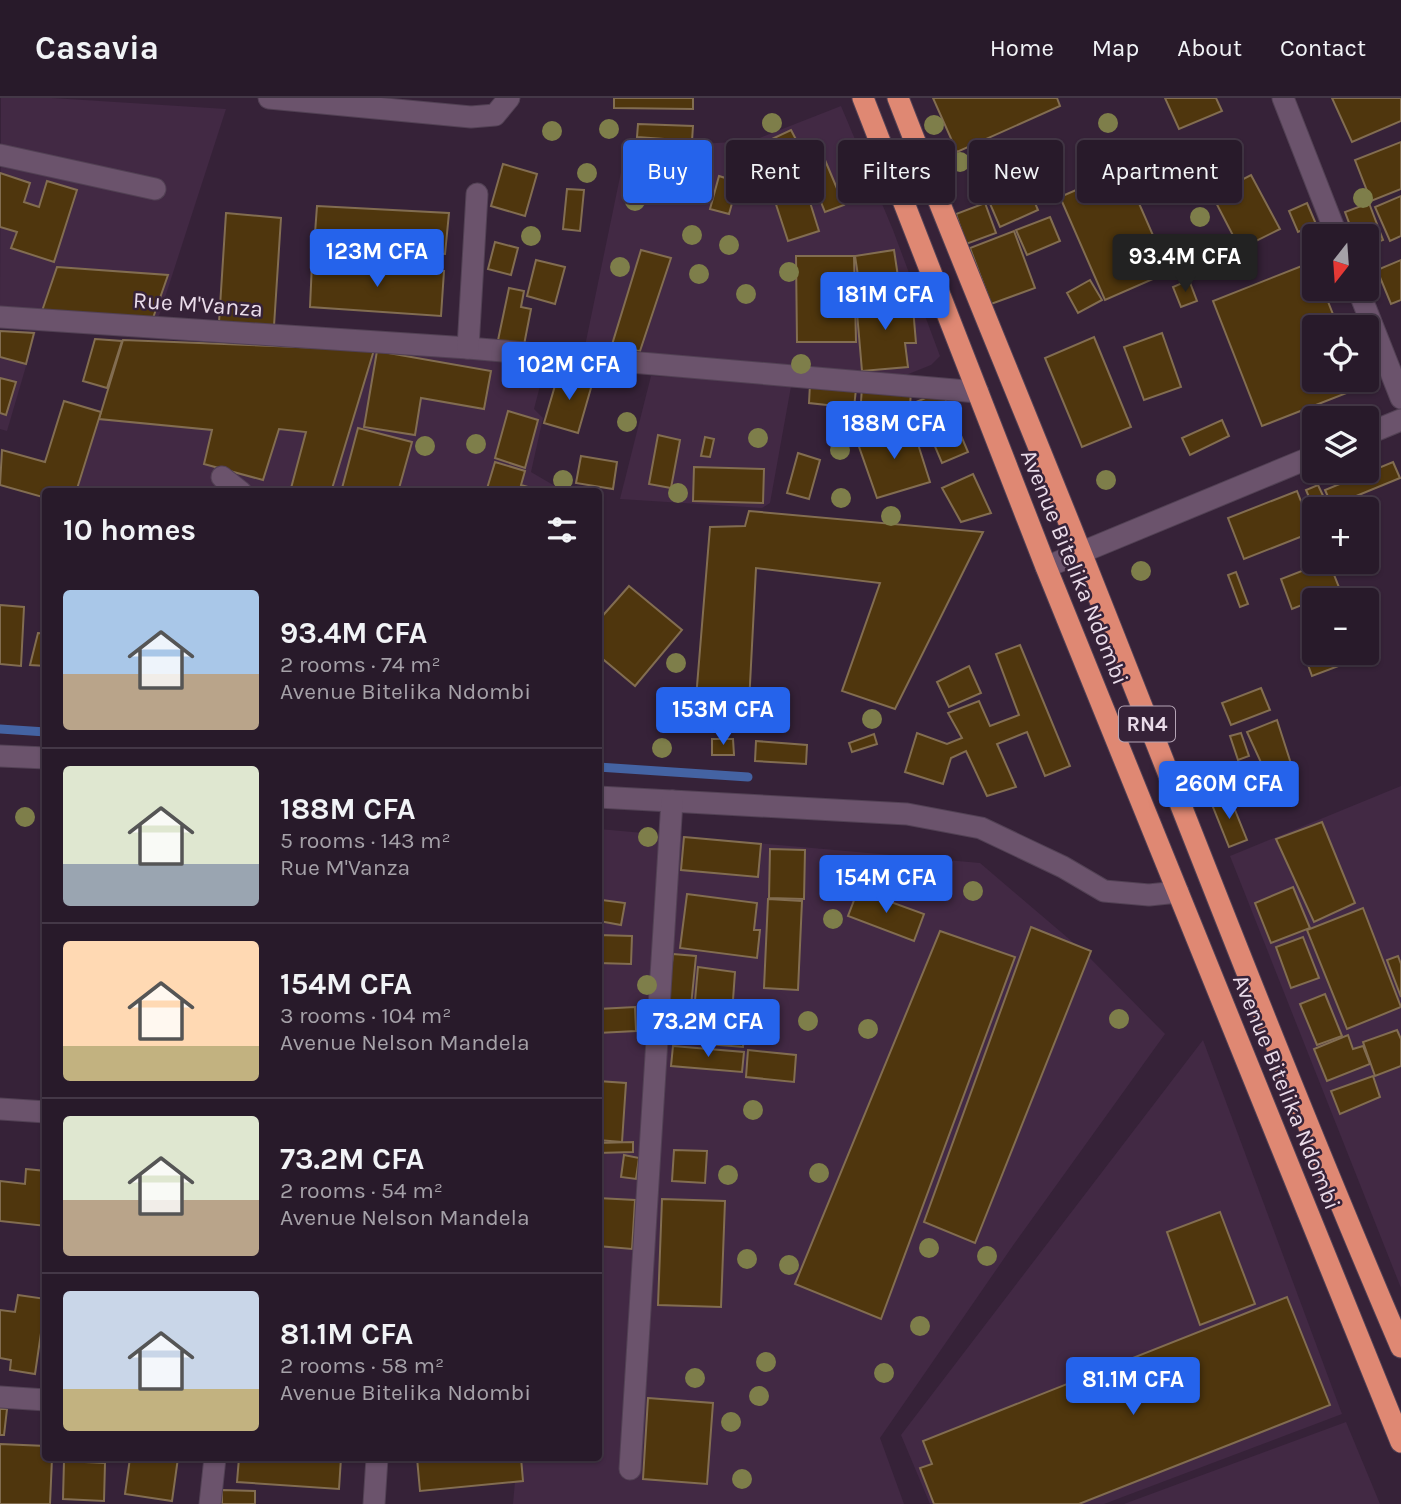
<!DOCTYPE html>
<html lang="en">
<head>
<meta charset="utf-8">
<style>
	:root { --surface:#281a2a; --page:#302332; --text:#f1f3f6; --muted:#a5a1a8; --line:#443847; --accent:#2563eb }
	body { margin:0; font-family:Karla,sans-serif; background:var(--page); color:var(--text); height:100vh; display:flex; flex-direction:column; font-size:26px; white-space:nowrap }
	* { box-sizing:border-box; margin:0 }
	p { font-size:23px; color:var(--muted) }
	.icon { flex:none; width:38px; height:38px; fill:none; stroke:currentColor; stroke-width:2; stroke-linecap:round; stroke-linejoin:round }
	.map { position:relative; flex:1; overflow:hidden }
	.side { position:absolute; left:42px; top:390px; width:560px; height:973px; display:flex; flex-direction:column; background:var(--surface); border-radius:7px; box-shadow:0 2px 5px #0004,0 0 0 2px var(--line) }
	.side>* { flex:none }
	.hud { position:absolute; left:623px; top:42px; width:665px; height:63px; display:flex; gap:14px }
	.needle { width:46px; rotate:197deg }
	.buttons { position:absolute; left:1302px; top:126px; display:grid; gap:14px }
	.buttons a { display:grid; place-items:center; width:77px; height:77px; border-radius:7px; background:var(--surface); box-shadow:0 2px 5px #0004,0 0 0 2px var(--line); font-size:35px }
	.price { position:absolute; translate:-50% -60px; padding:0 16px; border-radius:7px; background:var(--accent); color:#fff; font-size:23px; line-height:46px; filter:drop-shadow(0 2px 4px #0008) }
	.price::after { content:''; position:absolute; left:50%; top:42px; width:21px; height:16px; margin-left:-10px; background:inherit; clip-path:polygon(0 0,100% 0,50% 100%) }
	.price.current { background:#222; color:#fff }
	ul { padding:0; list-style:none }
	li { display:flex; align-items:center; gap:21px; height:175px; padding:0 21px }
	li+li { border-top:2px solid var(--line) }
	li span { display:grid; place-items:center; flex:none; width:196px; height:140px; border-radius:7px; color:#555 }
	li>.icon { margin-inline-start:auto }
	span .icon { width:84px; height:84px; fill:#fffc; stroke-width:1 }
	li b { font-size:30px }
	h2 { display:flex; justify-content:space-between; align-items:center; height:84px; padding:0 21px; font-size:30px }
	.chip { padding:0 24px; border-radius:7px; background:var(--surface); box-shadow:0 2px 5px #0004,0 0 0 2px var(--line); font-size:24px; line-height:63px }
	.chip.current { background:var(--accent); color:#fff }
	header { display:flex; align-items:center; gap:42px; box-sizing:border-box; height:98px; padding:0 35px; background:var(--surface); border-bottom:2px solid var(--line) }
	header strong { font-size:33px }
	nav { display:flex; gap:38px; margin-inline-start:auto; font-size:24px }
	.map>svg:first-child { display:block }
	.built { fill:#422944 }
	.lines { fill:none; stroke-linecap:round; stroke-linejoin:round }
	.stream { stroke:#4463a3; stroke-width:9 }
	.building { fill:#4f360d; stroke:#826d51; stroke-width:2 }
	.minor-casing { stroke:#524154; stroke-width:23 }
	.highway-casing { stroke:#524154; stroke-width:23 }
	.minor { stroke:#6b536c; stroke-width:21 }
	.highway { stroke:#df8873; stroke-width:21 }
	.tree { fill:#7e7e4a }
	.labels { text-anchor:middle; stroke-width:5; stroke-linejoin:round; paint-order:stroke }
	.shield { fill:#362238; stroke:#b4a4b5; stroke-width:2 }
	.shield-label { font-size:21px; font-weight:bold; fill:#eadcea }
	.street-label { font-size:23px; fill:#eadcea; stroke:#362238 }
</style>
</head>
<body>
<header>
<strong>Casavia</strong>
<nav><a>Home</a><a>Map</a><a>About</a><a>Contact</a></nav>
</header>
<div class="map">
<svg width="1401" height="1406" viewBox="0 0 1401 1406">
	<rect width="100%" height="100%" fill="#362238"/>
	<g class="built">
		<path d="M1,0H52L226,11L157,224L0,212Z"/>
		<path d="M841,8L893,132L940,258L931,267L906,277L889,278L706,265L641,253L585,248L626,50L752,43Z"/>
		<path d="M0,232L36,234L7,333L0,331Z"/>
		<path d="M123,242L485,256L547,261L534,311L543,320L531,374L555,388L553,394H77Z"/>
		<path d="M651,278L792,283L770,405L762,410L620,401Z"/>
		<path d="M1401,688V1190L1230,758Z"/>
		<path d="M599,731L980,765L1082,852L1165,936L1014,1146L880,1340L904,1406H513L517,1360H598Z"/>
		<path d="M1203,942L1342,1316L1104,1406H930L901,1337Z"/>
		<path d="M1346,1324L1380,1406H1124Z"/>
	</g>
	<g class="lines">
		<g class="stream">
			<path d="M0,631L46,634"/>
			<path d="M598,669L748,679"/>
		</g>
	</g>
	<g class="building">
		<path d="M614,0H693V11L614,10Z"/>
		<path d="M933,0H1057L1060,8L957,54Z"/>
		<path d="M1165,0H1216L1222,13L1179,31Z"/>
		<path d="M1332,0H1401V23L1352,44Z"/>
		<path d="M638,26L693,28L692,43L637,39Z"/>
		<path d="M791,32L801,51L764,69L755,49Z"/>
		<path d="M1224,44L1233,69L1219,74L1209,50Z"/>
		<path d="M1401,44V91L1371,103L1355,62Z"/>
		<path d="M732,47L749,49L748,67L731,66Z"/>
		<path d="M1203,51L1209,67L1181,76L1176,60Z"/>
		<path d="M822,55L844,107L825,114L804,62Z"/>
		<path d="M503,66L537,76L525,118L491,108Z"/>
		<path d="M798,66L819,133L788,143L766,76Z"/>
		<path d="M1124,71L1169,174L1105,202L1060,99Z"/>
		<path d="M0,75L30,85L24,104L39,109L47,83L77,92L54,164L11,150L17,134L0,129Z"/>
		<path d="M1251,77L1280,131L1240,151L1212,97Z"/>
		<path d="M719,78L738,84L729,116L710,111Z"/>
		<path d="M1026,84L1038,112L1000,129L988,101Z"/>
		<path d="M567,91L584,92L580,133L563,131Z"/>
		<path d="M1401,98V138L1390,143L1375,109Z"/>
		<path d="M985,105L996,135L966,146L956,116Z"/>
		<path d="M1307,105L1316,126L1298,134L1289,113Z"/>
		<path d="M1369,105L1383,142L1367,148V138H1354L1345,114Z"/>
		<path d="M317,108L449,115L445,156L314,149Z"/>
		<path d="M226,115L281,120L274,228L219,224Z"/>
		<path d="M1050,119L1060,143L1027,157L1016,132Z"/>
		<path d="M1014,133L1035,190L991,206L970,150Z"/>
		<path d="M495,144L518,150L511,177L488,171Z"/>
		<path d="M641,152L671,160L640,253L611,250Z"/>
		<path d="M894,152L900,192L861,198L855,158Z"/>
		<path d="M796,158H854L856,244H797Z"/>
		<path d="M536,162L565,169L555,206L527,198Z"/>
		<path d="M1401,162V202L1391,206L1377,172Z"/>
		<path d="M1312,164L1314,191H1323L1338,229H1314V282H1359L1362,289L1262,328L1213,203Z"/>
		<path d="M312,165L444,173L441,218L310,209Z"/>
		<path d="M57,169L168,177L153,220L42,213Z"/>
		<path d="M1090,182L1102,202L1078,215L1067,195Z"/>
		<path d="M1189,182L1197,203L1181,209L1173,189Z"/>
		<path d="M509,190L524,193L521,209L531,211L523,252L497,247Z"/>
		<path d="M912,198L916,245H905L908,269L862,273L856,203Z"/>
		<path d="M0,233L34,235L26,266L0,259Z"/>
		<path d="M1162,235L1181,289L1144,302L1124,249Z"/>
		<path d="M1094,239L1131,329L1082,349L1045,260Z"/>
		<path d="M95,241L122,243L107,290L83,283Z"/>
		<path d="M123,242L374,252L331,394H290L306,334L279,331L263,382L204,366L212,332L99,321Z"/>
		<path d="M377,253L491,273L484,311L421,300L415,337L364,329Z"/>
		<path d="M559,274L593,283L578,335L544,325Z"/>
		<path d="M0,280L16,284L6,317L0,315Z"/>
		<path d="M810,286L856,291L854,310L809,305Z"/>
		<path d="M862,289L911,293L909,323L860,319Z"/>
		<path d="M942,293L968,354L942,365L916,304Z"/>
		<path d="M64,303L101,314L76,394H46V400L0,387L2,352L45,364Z"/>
		<path d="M508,313L538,322L525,370L495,360Z"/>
		<path d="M1222,322L1229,338L1190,357L1182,340Z"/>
		<path d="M911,324L930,384L877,400L857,343Z"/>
		<path d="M358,330L412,344L398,394H341Z"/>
		<path d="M658,337L680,342L671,390L649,386Z"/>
		<path d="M705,339L714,341L710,359L701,358Z"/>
		<path d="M798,355L820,362L809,401L787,395Z"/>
		<path d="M581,358L617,364L613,391L576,385Z"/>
		<path d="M495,364L525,373L521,387L545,394H486Z"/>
		<path d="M1393,364L1400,380L1332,408L1325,392Z"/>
		<path d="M694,369L764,371L763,405L693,403Z"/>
		<path d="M973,376L991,415L961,424L942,390Z"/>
		<path d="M1318,387L1327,406L1314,411L1306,392Z"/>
		<path d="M1297,393L1313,434L1244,461L1228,420Z"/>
		<path d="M1362,398L1367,411H1326Z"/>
		<path d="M749,413L983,434L895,611L842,593L880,485L756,470L748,625H694L710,429L745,428Z"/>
		<path d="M1325,464H1329L1340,492L1292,511L1281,481Z"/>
		<path d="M1236,474L1248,506L1240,509L1228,477Z"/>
		<path d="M629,488L682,532L635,588L598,557V523Z"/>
		<path d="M0,507L24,509L21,568L0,566Z"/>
		<path d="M38,535L46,536V568L30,567Z"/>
		<path d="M1020,547L1070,668L1045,678L1027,634L997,646L1016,689L987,698L966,653L951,660L943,686L905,674L917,635L947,646L962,640L948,615L979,603L990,628L1019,617L996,556Z"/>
		<path d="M1314,549V555H1349L1352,563L1312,578L1303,553Z"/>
		<path d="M969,568L981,595L949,609L937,584Z"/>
		<path d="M1261,590L1270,612L1231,627L1222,605Z"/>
		<path d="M1277,622L1294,675L1270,684L1247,634Z"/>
		<path d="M1241,635L1249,658L1238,662L1230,638Z"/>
		<path d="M874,636L877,646L852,654L849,645Z"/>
		<path d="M712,641H733L734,657H712Z"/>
		<path d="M756,643L807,647L806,666L755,663Z"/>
		<path d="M1213,671L1217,683L1208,686L1203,674Z"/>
		<path d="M1253,672L1259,688L1250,691L1244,676Z"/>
		<path d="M1229,697L1247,742L1229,749L1211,704Z"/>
		<path d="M1322,724L1355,805L1314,824L1276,741Z"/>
		<path d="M684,739L761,746L758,779L681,772Z"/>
		<path d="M770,751L805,752L804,801L769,800Z"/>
		<path d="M1293,789L1310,830L1271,845L1255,805Z"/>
		<path d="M858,792L924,816L914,843L848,818Z"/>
		<path d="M687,796L757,805L754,832H760L757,860L680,850Z"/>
		<path d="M768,801L802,803L798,892L764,890Z"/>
		<path d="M602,802L625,805L621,827L599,823Z"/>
		<path d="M1363,810L1401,909L1347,931L1307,832Z"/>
		<path d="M1031,829L1091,853L975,1145L924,1124Z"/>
		<path d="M940,833L1015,859L881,1221L795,1186Z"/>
		<path d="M598,837L632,838L631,866L598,865Z"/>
		<path d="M1303,839L1319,880L1291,890L1276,849Z"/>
		<path d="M673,856L696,858L690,918L666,915Z"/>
		<path d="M1398,858L1401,866V899L1387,862Z"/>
		<path d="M698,869L735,874L732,916L752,917L751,929L693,925Z"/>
		<path d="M1325,896L1342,938L1317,947L1300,906Z"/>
		<path d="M635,909L636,933L598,935V911Z"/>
		<path d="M673,928L744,935L743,949L671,943Z"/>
		<path d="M1397,932L1401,941V968L1375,978L1363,944Z"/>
		<path d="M1348,937L1353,951L1363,948L1370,966L1327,983L1314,951Z"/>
		<path d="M673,948L744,954L742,974L671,968Z"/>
		<path d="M748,952L796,957L794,984L746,979Z"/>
		<path d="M1373,978L1380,999L1340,1016L1331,993Z"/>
		<path d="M598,983L626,985L622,1044L598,1042Z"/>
		<path d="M633,1044V1054L598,1055V1045Z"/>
		<path d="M674,1052L707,1053L705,1085L672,1083Z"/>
		<path d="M624,1057L639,1060L636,1081L621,1079Z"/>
		<path d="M26,1071L46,1073V1128L0,1123V1083L25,1086Z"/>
		<path d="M598,1100L635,1102L632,1151L598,1148Z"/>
		<path d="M662,1101L725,1103L721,1209L658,1207Z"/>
		<path d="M1220,1114L1255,1206L1200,1227L1167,1134Z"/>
		<path d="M18,1197L46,1201L35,1276L10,1272L11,1262L0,1260V1212L15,1214Z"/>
		<path d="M1287,1199L1330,1307L1079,1406H934L920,1370L932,1366L923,1343Z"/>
		<path d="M648,1300L713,1305L707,1386L643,1381Z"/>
		<path d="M0,1311H7L4,1337H0Z"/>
		<path d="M0,1346L46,1348V1360H52L50,1406H0Z"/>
		<path d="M130,1360H178L172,1403L125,1396Z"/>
		<path d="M239,1360H341L339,1391L237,1384Z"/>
		<path d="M417,1360H521L523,1383L420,1393Z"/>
		<path d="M64,1363L105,1365L104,1403L63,1401Z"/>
		<path d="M222,1392L255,1393V1406H222Z"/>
	</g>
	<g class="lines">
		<g class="minor-casing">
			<g id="minor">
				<path d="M269,0L471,19L495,17L509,0"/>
				<path d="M1283,0L1337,138"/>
				<path d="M0,57L155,91"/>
				<path d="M1358,191L1401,300"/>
				<path d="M0,219L468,250L978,294"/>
				<path d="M468,250L477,96"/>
				<path d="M1367,336L1401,322"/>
				<path d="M222,379L241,394"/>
				<path d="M1046,469L1314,358"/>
				<path d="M0,658L46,660"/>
				<path d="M598,699L907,716L981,730L1063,769L1104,793L1149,797L1178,794"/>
				<path d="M0,1011L46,1014"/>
				<path d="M0,1299L46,1302"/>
				<path d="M630,1371L672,703"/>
				<path d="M210,1406L215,1360"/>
				<path d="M374,1406L377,1360"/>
			</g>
		</g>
		<g class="highway-casing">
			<g id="highway">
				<path d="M863,0L1046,469L1401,1344"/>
				<path d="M898,0C957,152 1020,301 1080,452C1186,718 1288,986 1401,1249"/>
			</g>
		</g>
		<use href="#minor" class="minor"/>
		<use href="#highway" class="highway"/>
	</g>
	<g class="tree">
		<circle cx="772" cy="25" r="10"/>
		<circle cx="1108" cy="25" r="10"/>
		<circle cx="934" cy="27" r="10"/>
		<circle cx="609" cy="31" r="10"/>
		<circle cx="552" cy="33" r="10"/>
		<circle cx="960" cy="64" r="10"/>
		<circle cx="1094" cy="69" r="10"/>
		<circle cx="587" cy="75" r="10"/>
		<circle cx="1363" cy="100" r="10"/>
		<circle cx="635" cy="103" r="10"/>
		<circle cx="1200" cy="119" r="10"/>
		<circle cx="692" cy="137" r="10"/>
		<circle cx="531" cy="138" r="10"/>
		<circle cx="729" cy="147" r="10"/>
		<circle cx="620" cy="169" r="10"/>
		<circle cx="789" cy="174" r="10"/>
		<circle cx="699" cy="176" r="10"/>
		<circle cx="746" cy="196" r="10"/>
		<circle cx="801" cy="266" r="10"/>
		<circle cx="627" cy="324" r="10"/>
		<circle cx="758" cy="340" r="10"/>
		<circle cx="476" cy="346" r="10"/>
		<circle cx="425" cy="348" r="10"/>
		<circle cx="840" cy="352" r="10"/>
		<circle cx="563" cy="382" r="10"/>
		<circle cx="1106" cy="382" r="10"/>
		<circle cx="678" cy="395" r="10"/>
		<circle cx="841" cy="400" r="10"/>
		<circle cx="891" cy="418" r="10"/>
		<circle cx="1141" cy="473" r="10"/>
		<circle cx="676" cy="565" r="10"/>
		<circle cx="872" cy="621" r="10"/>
		<circle cx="662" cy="650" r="10"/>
		<circle cx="25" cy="719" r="10"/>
		<circle cx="648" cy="739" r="10"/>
		<circle cx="973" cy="793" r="10"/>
		<circle cx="833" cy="821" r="10"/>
		<circle cx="647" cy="887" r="10"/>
		<circle cx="1119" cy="921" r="10"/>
		<circle cx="808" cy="923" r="10"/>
		<circle cx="868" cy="931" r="10"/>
		<circle cx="753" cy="1012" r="10"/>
		<circle cx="819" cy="1075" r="10"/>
		<circle cx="728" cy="1077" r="10"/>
		<circle cx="929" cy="1150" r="10"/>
		<circle cx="987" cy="1158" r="10"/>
		<circle cx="747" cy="1161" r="10"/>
		<circle cx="789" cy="1167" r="10"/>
		<circle cx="920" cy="1228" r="10"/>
		<circle cx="766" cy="1264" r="10"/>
		<circle cx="884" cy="1275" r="10"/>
		<circle cx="695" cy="1280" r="10"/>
		<circle cx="759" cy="1298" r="10"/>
		<circle cx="731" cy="1324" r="10"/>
		<circle cx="742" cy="1381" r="10"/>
	</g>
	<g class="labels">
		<rect class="shield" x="1119" y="608.5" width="56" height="35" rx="5"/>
		<g class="shield-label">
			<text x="1147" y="633">RN4</text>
		</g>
		<g class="street-label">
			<text transform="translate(198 206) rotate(4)" y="8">Rue M'Vanza</text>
			<text transform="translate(1075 469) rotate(68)" y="8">Avenue Bitelika Ndombi</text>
			<text transform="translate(1287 994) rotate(68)" y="8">Avenue Bitelika Ndombi</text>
		</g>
	</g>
</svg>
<div class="buttons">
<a><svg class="needle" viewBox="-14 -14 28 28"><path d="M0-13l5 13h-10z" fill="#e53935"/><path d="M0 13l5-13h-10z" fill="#a5a1a8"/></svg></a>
<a><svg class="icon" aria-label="locate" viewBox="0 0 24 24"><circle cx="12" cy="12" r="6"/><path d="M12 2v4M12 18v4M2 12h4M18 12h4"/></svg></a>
<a><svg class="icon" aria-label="layers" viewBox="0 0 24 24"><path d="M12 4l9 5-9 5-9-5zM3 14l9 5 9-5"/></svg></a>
<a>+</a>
<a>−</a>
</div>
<b class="price" style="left:377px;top:191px">123M CFA</b>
<b class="price current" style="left:1185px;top:196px">93.4M CFA</b>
<b class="price" style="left:885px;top:234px">181M CFA</b>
<b class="price" style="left:569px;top:304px">102M CFA</b>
<b class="price" style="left:894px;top:363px">188M CFA</b>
<b class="price" style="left:723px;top:649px">153M CFA</b>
<b class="price" style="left:1229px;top:723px">260M CFA</b>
<b class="price" style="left:886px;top:817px">154M CFA</b>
<b class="price" style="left:708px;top:961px">73.2M CFA</b>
<b class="price" style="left:1133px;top:1319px">81.1M CFA</b>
<div class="hud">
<a class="chip current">Buy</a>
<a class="chip">Rent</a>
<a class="chip">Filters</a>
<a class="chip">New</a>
<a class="chip">Apartment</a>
</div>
<section class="side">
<h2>10 homes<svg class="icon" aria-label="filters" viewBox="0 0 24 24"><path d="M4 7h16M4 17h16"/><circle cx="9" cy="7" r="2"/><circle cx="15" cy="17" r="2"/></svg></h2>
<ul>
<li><span style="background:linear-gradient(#a9c7e8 60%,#b9a48a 0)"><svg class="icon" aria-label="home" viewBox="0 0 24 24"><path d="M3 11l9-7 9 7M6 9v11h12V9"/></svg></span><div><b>93.4M CFA</b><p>2 rooms · 74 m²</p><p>Avenue Bitelika Ndombi</p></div></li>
<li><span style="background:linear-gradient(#dfe7d0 70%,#9aa5b1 0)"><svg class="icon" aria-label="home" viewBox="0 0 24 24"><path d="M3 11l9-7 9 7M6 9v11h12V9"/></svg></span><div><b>188M CFA</b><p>5 rooms · 143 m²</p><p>Rue M'Vanza</p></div></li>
<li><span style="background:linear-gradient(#ffd9b3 75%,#c2b280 0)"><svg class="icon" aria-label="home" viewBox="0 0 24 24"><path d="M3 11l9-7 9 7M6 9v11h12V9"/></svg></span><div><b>154M CFA</b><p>3 rooms · 104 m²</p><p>Avenue Nelson Mandela</p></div></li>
<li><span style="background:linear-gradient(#dfe7d0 60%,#b9a48a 0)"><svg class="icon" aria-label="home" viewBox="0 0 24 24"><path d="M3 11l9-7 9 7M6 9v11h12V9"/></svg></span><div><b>73.2M CFA</b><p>2 rooms · 54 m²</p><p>Avenue Nelson Mandela</p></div></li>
<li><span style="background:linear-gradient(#c9d6e8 70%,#c2b280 0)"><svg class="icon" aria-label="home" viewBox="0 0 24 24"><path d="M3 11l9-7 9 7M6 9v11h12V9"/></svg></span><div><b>81.1M CFA</b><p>2 rooms · 58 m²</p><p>Avenue Bitelika Ndombi</p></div></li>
</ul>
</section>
</div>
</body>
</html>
